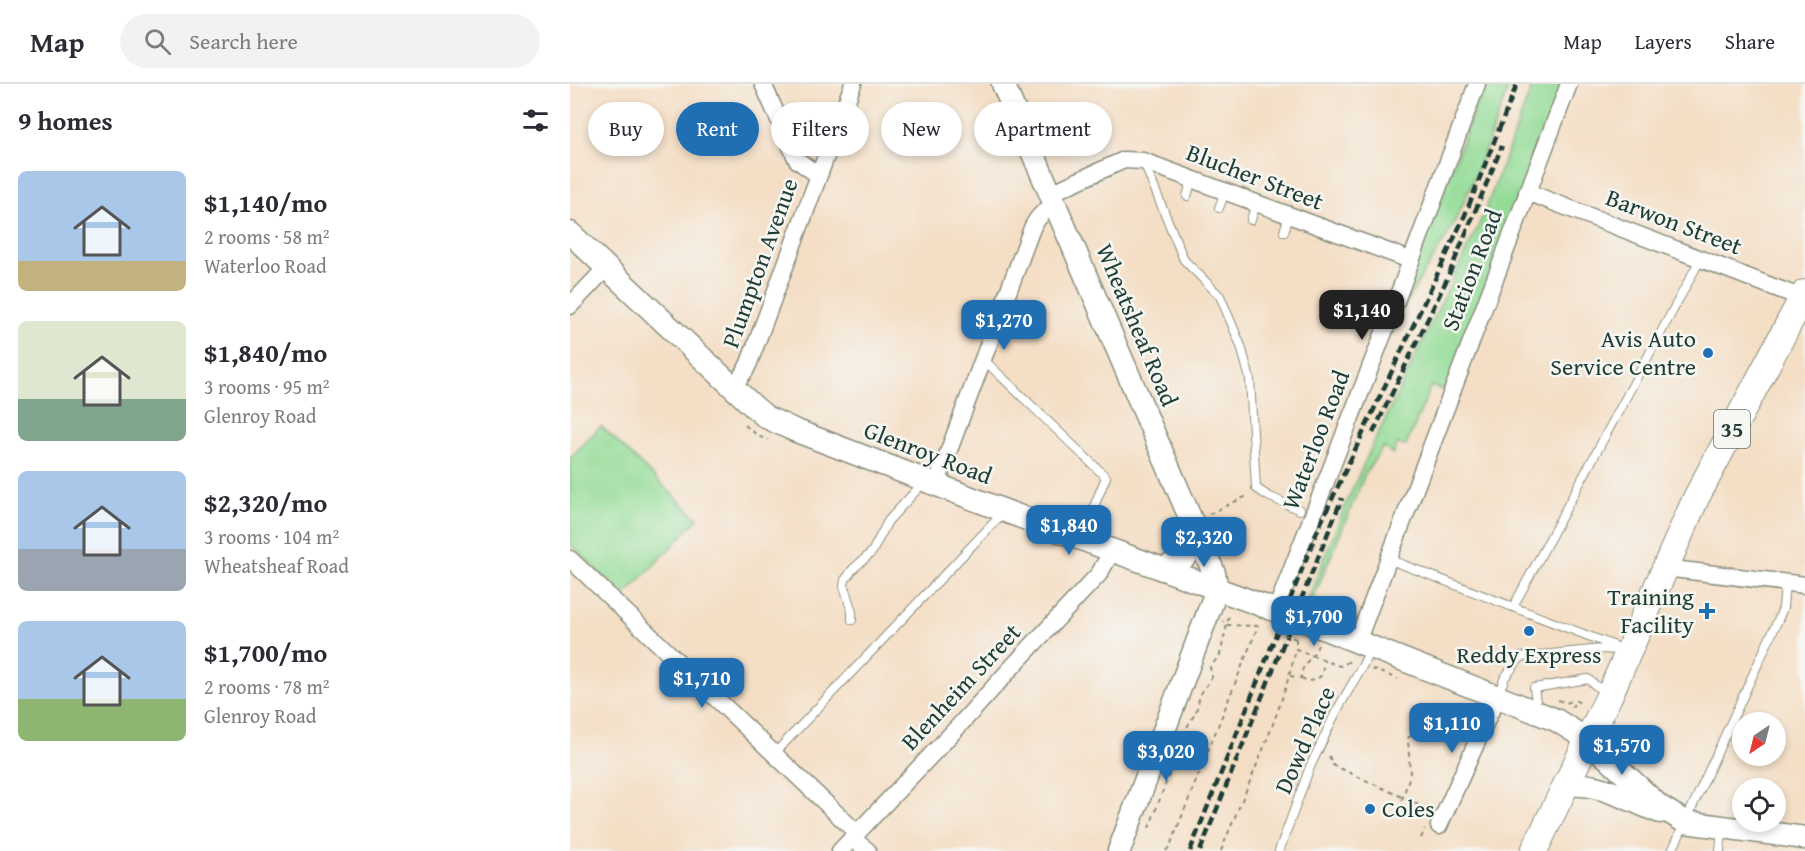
<!DOCTYPE html>
<html lang="en">
<head>
<meta charset="utf-8">
<style>
	:root { --surface:#fff; --page:#f2f2f3; --text:#2b2b33; --muted:#7c7c81; --line:#e1e1e2; --accent:#1f6fb2 }
	body { margin:0; font-family:"Gentium Book Plus",serif; background:var(--page); color:var(--text); height:100vh; display:flex; flex-direction:column; font-size:22px; white-space:nowrap }
	* { box-sizing:border-box; margin:0 }
	p { font-size:20px; color:var(--muted) }
	.icon { flex:none; width:33px; height:33px; fill:none; stroke:currentColor; stroke-width:2; stroke-linecap:round; stroke-linejoin:round }
	.map { position:relative; flex:1; overflow:hidden }
	.sheet { display:flex; flex-direction:column; background:var(--surface); width:570px }
	.sheet>* { flex:none }
	.guide { position:absolute; left:18px; top:18px; width:570px; height:54px; display:flex; gap:12px }
	.needle { width:39px; rotate:215deg }
	.controls { position:absolute; left:1162px; top:628px; display:grid; gap:12px }
	.controls a { display:grid; place-items:center; width:54px; height:54px; border-radius:50%; background:var(--surface); box-shadow:0 3px 9px #0003; font-size:30px }
	.price { position:absolute; translate:-50% -51px; padding:0 14px; border-radius:12px; background:var(--accent); color:#fff; font-size:20px; line-height:39px; filter:drop-shadow(0 2px 3px #0008) }
	.price::after { content:''; position:absolute; left:50%; top:36px; width:18px; height:14px; margin-left:-9px; background:inherit; clip-path:polygon(0 0,100% 0,50% 100%) }
	.price.current { background:#222; color:#fff }
	ul { padding:0; list-style:none }
	li { display:flex; align-items:center; gap:18px; height:150px; padding:0 18px }
	li span { display:grid; place-items:center; flex:none; width:168px; height:120px; border-radius:9px; color:#555 }
	li>.icon { margin-inline-start:auto }
	span .icon { width:72px; height:72px; fill:#fffc; stroke-width:1 }
	li b { font-size:26px }
	h2 { display:flex; justify-content:space-between; align-items:center; height:72px; padding:0 18px; font-size:26px }
	.tag { padding:0 21px; border-radius:27px; background:var(--surface); box-shadow:0 3px 9px #0003; font-size:21px; line-height:54px }
	.tag.current { background:var(--accent); color:#fff }
	header { display:flex; align-items:center; gap:36px; box-sizing:border-box; height:84px; padding:0 30px; background:var(--surface); border-bottom:2px solid var(--line) }
	header strong { font-size:28px }
	nav { display:flex; gap:33px; margin-inline-start:auto; font-size:21px }
	.search { width:420px; height:54px; background:var(--page); display:flex; align-items:center; gap:15px; box-sizing:border-box; padding:0 21px; border-radius:33px; color:var(--muted); font-size:22px }
	main { display:flex; flex:1; min-height:0 }
	.map>svg:first-child { display:block }
	.green { fill:#93db95; stroke:#598c64; stroke-width:1.5 }
	.lines { fill:none; stroke-linecap:round; stroke-linejoin:round }
	.lane-casing { stroke:#8a8e7c; stroke-width:10 }
	.street-casing { stroke:#8a8e7c; stroke-width:19 }
	.secondary-casing { stroke:#8a8e7c; stroke-width:25 }
	.primary-casing { stroke:#8a8e7c; stroke-width:28 }
	.path { stroke:#8a8e7c; stroke-width:2; stroke-dasharray:4.5 4.5; stroke-linecap:butt }
	.lane { stroke:#fff; stroke-width:8 }
	.street { stroke:#fff; stroke-width:16 }
	.secondary { stroke:#fff; stroke-width:22 }
	.primary { stroke:#fff; stroke-width:26 }
	.rail { stroke:#1f3d34; stroke-width:4.5; stroke-dasharray:9 4.5; stroke-linecap:butt }
	.secondary-bridge-casing { stroke:#8a8e7c; stroke-width:25; stroke-linecap:butt }
	.path-bridge { stroke:#8a8e7c; stroke-width:2; stroke-dasharray:4.5 4.5; stroke-linecap:butt }
	.secondary-bridge { stroke:#fff; stroke-width:22 }
	.poi-dot { fill:#1f6fb2; stroke:#f6f6f2; stroke-width:2 }
	.labels { text-anchor:middle; stroke-width:5; stroke-linejoin:round; paint-order:stroke }
	.shield { fill:#f6f6f2; stroke:#60746d; stroke-width:1.5 }
	.shield-label { font-size:22px; font-weight:bold; fill:#1f3d34 }
	.street-label { font-size:24px; fill:#1f3d34; stroke:#f6f6f2 }
	.poi-label { font-size:24px; fill:#1f3d34; stroke:#f6f6f2; text-anchor:end }
</style>
</head>
<body>
<header>
<strong>Map</strong>
<div class="search"><svg class="icon" aria-label="search" viewBox="0 0 24 24"><circle cx="10" cy="10" r="6"/><path d="M15 15l6 6"/></svg>Search here</div>
<nav><a>Map</a><a>Layers</a><a>Share</a></nav>
</header>
<main>
<section class="sheet">
<h2>9 homes<svg class="icon" aria-label="filters" viewBox="0 0 24 24"><path d="M4 7h16M4 17h16"/><circle cx="9" cy="7" r="2"/><circle cx="15" cy="17" r="2"/></svg></h2>
<ul>
<li><span style="background:linear-gradient(#a9c7e8 75%,#c2b280 0)"><svg class="icon" aria-label="home" viewBox="0 0 24 24"><path d="M3 11l9-7 9 7M6 9v11h12V9"/></svg></span><div><b>$1,140/mo</b><p>2 rooms · 58 m²</p><p>Waterloo Road</p></div></li>
<li><span style="background:linear-gradient(#dfe7d0 65%,#7fa58c 0)"><svg class="icon" aria-label="home" viewBox="0 0 24 24"><path d="M3 11l9-7 9 7M6 9v11h12V9"/></svg></span><div><b>$1,840/mo</b><p>3 rooms · 95 m²</p><p>Glenroy Road</p></div></li>
<li><span style="background:linear-gradient(#a9c7e8 65%,#9aa5b1 0)"><svg class="icon" aria-label="home" viewBox="0 0 24 24"><path d="M3 11l9-7 9 7M6 9v11h12V9"/></svg></span><div><b>$2,320/mo</b><p>3 rooms · 104 m²</p><p>Wheatsheaf Road</p></div></li>
<li><span style="background:linear-gradient(#a9c7e8 65%,#8fb573 0)"><svg class="icon" aria-label="home" viewBox="0 0 24 24"><path d="M3 11l9-7 9 7M6 9v11h12V9"/></svg></span><div><b>$1,700/mo</b><p>2 rooms · 78 m²</p><p>Glenroy Road</p></div></li>
</ul>
</section>
<div class="map">
<svg width="1235" height="767" viewBox="0 0 1235 767">
	<rect width="100%" height="100%" fill="#f6f6f2"/>
	<filter id="ink" filterUnits="userSpaceOnUse"><feTurbulence type="fractalNoise" baseFrequency=".0167" numOctaves="2"/><feDisplacementMap in="SourceGraphic" scale="12" xChannelSelector="R" yChannelSelector="G"/><feConvolveMatrix kernelMatrix="1 2 1 2 8 2 1 2 1" color-interpolation-filters="sRGB"/></filter>
	<filter id="wash" filterUnits="userSpaceOnUse"><feTurbulence type="fractalNoise" baseFrequency=".008" numOctaves="4" result="noise"/><feDisplacementMap in="SourceGraphic" scale="24" xChannelSelector="R" yChannelSelector="G"/><feGaussianBlur stdDeviation="1.35" result="paint"/><feColorMatrix in="noise" values="0 0 0 0 0 0 0 0 0 0 0 0 0 0 0 0 0 1.4 0 .05"/><feComposite in="paint" operator="in"/></filter>
	<g filter="url(#wash)">
		<rect width="100%" height="100%" fill="#f4dec5"/>
		<g class="green">
			<path d="M914,0H940C922,46 907,93 885,137C870,168 848,193 834,224L830,222Z"/>
			<path d="M963,0H993L877,307L861,302L836,362L827,360L823,370L813,363L795,390L742,517L738,516L775,422L797,373L914,130Z"/>
			<path d="M31,342L128,435L54,512L0,460V374Z"/>
		</g>
	</g>
	<g filter="url(#ink)">
		<g class="lines">
			<g class="lane-casing">
				<g id="lane">
					<path d="M574,79L614,176L650,212L671,262L680,295L686,404L698,412L730,426"/>
					<path d="M617,112L622,95"/>
					<path d="M649,124L655,108"/>
					<path d="M681,136L686,119"/>
					<path d="M714,148L719,131"/>
					<path d="M413,275L536,393L523,425L516,455"/>
					<path d="M818,475L1055,566"/>
					<path d="M943,523L1131,174"/>
					<path d="M282,536V528L274,502L275,496L283,485L302,468L318,437L355,397"/>
					<path d="M927,613L935,593L951,573L1032,565L1047,566"/>
					<path d="M967,626L964,604L1018,595L1036,610"/>
					<path d="M204,670L432,430"/>
					<path d="M709,767L740,683L766,628L793,581L801,563"/>
					<path d="M1102,767L1208,536L1213,524L1215,499"/>
					<path d="M1150,767L1152,745"/>
				</g>
			</g>
			<g class="street-casing">
				<g id="street">
					<path d="M193,0L227,76L248,91"/>
					<path d="M957,108L1232,214"/>
					<path d="M481,109L554,76L573,77L840,176"/>
					<path d="M0,222L36,184"/>
					<path d="M162,304L175,287L179,279L283,0"/>
					<path d="M366,401L462,144C468,132 474,127 486,120"/>
					<path d="M0,475L287,749"/>
					<path d="M1095,484L1235,501"/>
					<path d="M706,526L823,225L907,0"/>
					<path d="M787,558L999,0"/>
					<path d="M869,742L927,613"/>
					<path d="M282,754L298,767"/>
					<path d="M270,767L386,645L443,582L529,490L542,467"/>
				</g>
			</g>
			<g class="secondary-casing">
				<g id="secondary">
					<path d="M433,0L644,489L647,505L549,767"/>
					<path d="M0,149L183,322L196,333L224,346L435,427L710,528"/>
					<path d="M592,485C617,475 622,471 626,444"/>
					<path d="M735,537L986,636L1018,656L1089,722L1115,738L1235,754"/>
					<path d="M996,702C1023,695 1063,718 1090,728"/>
				</g>
			</g>
			<g class="primary-casing">
				<path id="primary" d="M964,767L1039,612L1126,414L1235,209"/>
			</g>
			<g class="path">
				<path d="M175,341L188,352L198,356"/>
				<path d="M639,430L677,412"/>
				<path d="M745,520L779,533"/>
				<path d="M763,526L781,524L785,519"/>
				<path d="M726,555V565L766,581L771,582L780,577L783,578"/>
				<path d="M802,585L828,595"/>
				<path d="M720,592L731,594C731,580 743,574 748,561"/>
				<path d="M731,594C740,598 744,598 752,591L754,576"/>
				<path d="M988,616L996,619L1005,616"/>
				<path d="M1002,624L1005,616L1013,621"/>
				<path d="M759,672L763,681L860,726"/>
				<path d="M832,716L840,691L838,654L861,636"/>
				<path d="M579,744L617,643L626,628L630,611L642,593L640,583L650,571L659,532"/>
				<path d="M851,754L855,745"/>
				<path d="M596,767L600,762L688,542L658,541L653,537"/>
				<path d="M651,767C677,701 710,635 726,565"/>
			</g>
			<use href="#lane" class="lane"/>
			<use href="#street" class="street"/>
			<use href="#secondary" class="secondary"/>
			<use href="#primary" class="primary"/>
			<g class="rail">
				<path d="M803,349L877,195L932,62"/>
				<path d="M620,767L748,445L895,131L947,0"/>
				<path d="M630,767L772,414"/>
			</g>
			<g class="secondary-bridge-casing">
				<path id="secondary-bridge" d="M710,528L735,537"/>
			</g>
			<path class="path-bridge" d="M705,547L726,555"/>
			<use href="#secondary-bridge" class="secondary-bridge"/>
		</g>
	</g>
	<g class="poi-dot">
		<circle cx="1138" cy="269" r="6"/>
		<path d="M1134 518h6v6h6v6h-6v6h-6v-6h-6v-6h6z"/>
		<circle cx="959" cy="547" r="6"/>
		<circle cx="800" cy="725" r="6"/>
	</g>
	<g class="labels">
		<rect class="shield" x="1144" y="326" width="36" height="38" rx="4.5"/>
		<g class="shield-label">
			<text x="1162" y="353">35</text>
		</g>
		<g class="street-label">
			<text transform="translate(685 93) rotate(21)" y="8">Blucher Street</text>
			<text transform="translate(1104 138) rotate(21)" y="8">Barwon Street</text>
			<text transform="translate(190 179) rotate(-70)" y="8">Plumpton Avenue</text>
			<text transform="translate(902 186) rotate(-69)" y="8">Station Road</text>
			<text transform="translate(567 241) rotate(67)" y="8">Wheatsheaf Road</text>
			<text transform="translate(746 356) rotate(-69)" y="8">Waterloo Road</text>
			<text transform="translate(358 369) rotate(21)" y="8">Glenroy Road</text>
			<text transform="translate(391 603) rotate(-47)" y="8">Blenheim Street</text>
			<text transform="translate(735 656) rotate(-66)" y="8">Dowd Place</text>
		</g>
		<g class="poi-label">
			<text x="1126" y="263">Avis Auto<tspan x="1126" dy="28">Service Centre</tspan></text>
			<text x="1124" y="521">Training<tspan x="1124" dy="28">Facility</tspan></text>
			<text x="959" y="579" text-anchor="middle">Reddy Express</text>
			<text x="812" y="733" text-anchor="start">Coles</text>
		</g>
	</g>
</svg>
<div class="controls">
<a><svg class="needle" viewBox="-14 -14 28 28"><path d="M0-13l5 13h-10z" fill="#e53935"/><path d="M0 13l5-13h-10z" fill="#7c7c81"/></svg></a>
<a><svg class="icon" aria-label="locate" viewBox="0 0 24 24"><circle cx="12" cy="12" r="6"/><path d="M12 2v4M12 18v4M2 12h4M18 12h4"/></svg></a>
</div>
<b class="price current" style="left:792px;top:257px">$1,140</b>
<b class="price" style="left:434px;top:267px">$1,270</b>
<b class="price" style="left:499px;top:472px">$1,840</b>
<b class="price" style="left:634px;top:484px">$2,320</b>
<b class="price" style="left:744px;top:563px">$1,700</b>
<b class="price" style="left:132px;top:625px">$1,710</b>
<b class="price" style="left:882px;top:670px">$1,110</b>
<b class="price" style="left:1052px;top:692px">$1,570</b>
<b class="price" style="left:596px;top:698px">$3,020</b>
<div class="guide">
<a class="tag">Buy</a>
<a class="tag current">Rent</a>
<a class="tag">Filters</a>
<a class="tag">New</a>
<a class="tag">Apartment</a>
</div>
</div>
</main>
</body>
</html>
